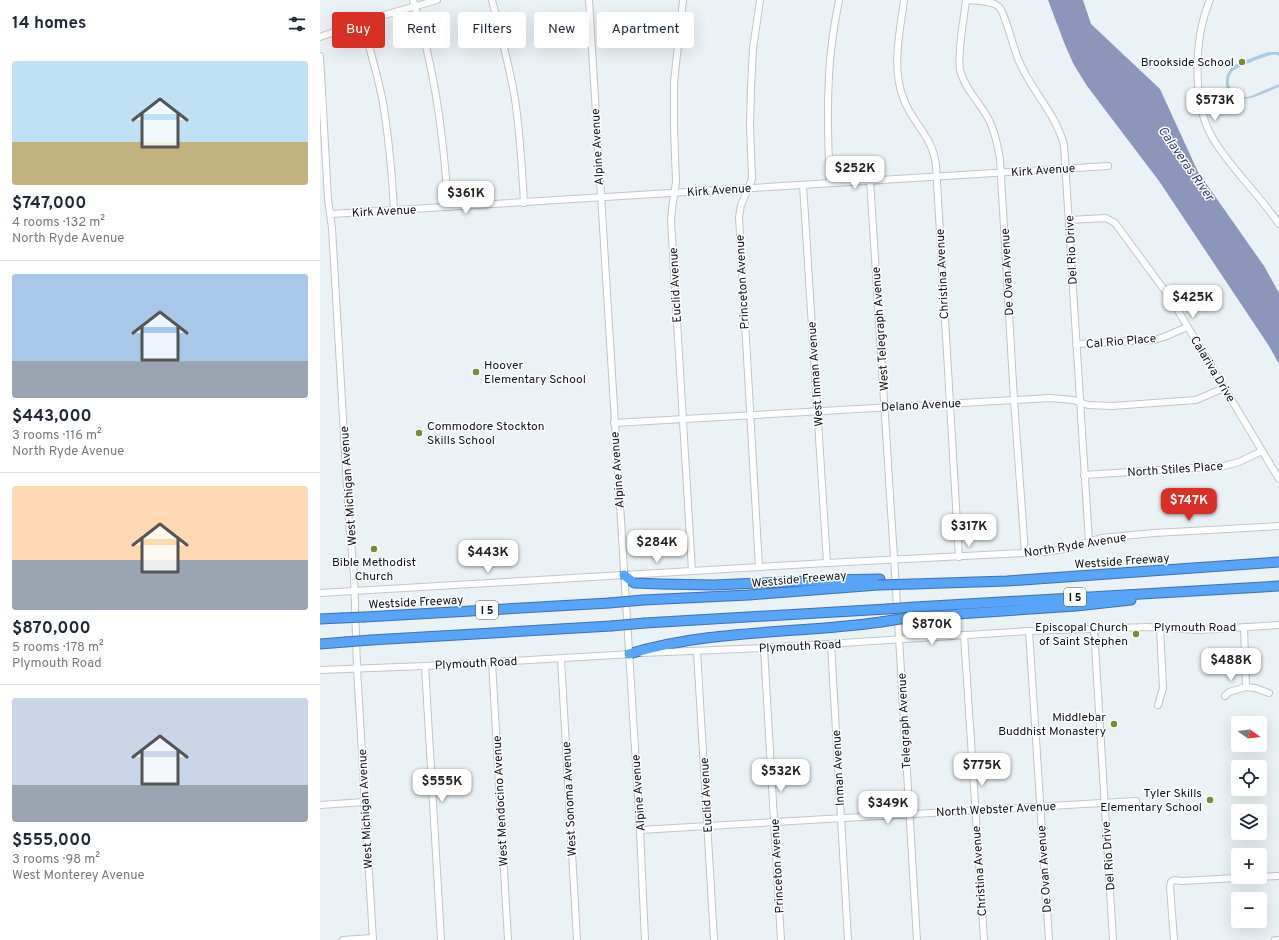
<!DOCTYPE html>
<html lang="en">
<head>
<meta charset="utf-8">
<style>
	:root { --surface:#fff; --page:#f6f6f7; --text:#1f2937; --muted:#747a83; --line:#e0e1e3; --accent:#d93025 }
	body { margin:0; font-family:Overpass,sans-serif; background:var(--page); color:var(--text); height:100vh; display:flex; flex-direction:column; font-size:15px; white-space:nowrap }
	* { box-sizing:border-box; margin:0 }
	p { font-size:13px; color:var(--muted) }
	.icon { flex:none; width:22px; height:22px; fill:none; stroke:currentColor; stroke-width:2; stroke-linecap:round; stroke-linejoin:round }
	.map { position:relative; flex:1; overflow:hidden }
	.details { display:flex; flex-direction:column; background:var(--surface); width:320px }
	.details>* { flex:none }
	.banner { position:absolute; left:12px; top:12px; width:380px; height:36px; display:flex; gap:8px }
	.needle { width:26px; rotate:104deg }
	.tools { position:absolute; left:911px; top:716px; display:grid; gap:8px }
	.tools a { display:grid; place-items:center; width:36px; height:36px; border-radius:4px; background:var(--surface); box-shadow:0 4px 16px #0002; font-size:20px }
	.price { position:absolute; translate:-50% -34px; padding:0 9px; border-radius:8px; background:#fff; color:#222; font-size:13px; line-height:26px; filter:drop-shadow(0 1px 2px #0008) }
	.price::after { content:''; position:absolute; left:50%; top:24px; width:12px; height:9px; margin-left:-6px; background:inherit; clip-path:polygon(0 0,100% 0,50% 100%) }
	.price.on { background:var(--accent); color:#fff }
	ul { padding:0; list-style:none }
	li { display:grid; align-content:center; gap:8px; height:212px; padding:0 12px }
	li+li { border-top:1px solid var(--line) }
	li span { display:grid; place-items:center; height:124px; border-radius:4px; color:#555 }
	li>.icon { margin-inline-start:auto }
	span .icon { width:72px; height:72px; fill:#fffc; stroke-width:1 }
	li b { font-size:17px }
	h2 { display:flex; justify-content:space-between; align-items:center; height:48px; padding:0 12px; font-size:17px }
	.chip { padding:0 14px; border-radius:4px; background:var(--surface); box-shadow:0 4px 16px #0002; font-size:14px; line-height:36px }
	.chip.on { background:var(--accent); color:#fff }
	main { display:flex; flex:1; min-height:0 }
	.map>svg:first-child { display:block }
	.green { fill:#aaccde }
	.water { fill:#8c95ba }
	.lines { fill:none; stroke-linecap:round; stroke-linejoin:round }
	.minor-casing { stroke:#bfc6c9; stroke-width:8 }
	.highway-casing { stroke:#3e71a8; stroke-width:11 }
	.minor { stroke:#fff; stroke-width:6 }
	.highway { stroke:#57a4f8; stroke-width:9 }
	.highway-bridge-casing { stroke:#3e71a8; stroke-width:11; stroke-linecap:butt }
	.highway-bridge { stroke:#57a4f8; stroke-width:9 }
	.poi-dot { fill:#7b8835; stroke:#fcfeff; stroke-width:1.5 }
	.labels { text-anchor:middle; stroke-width:3; stroke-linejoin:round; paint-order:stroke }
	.shield { fill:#fcfeff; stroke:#585a5a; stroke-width:1 }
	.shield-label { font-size:11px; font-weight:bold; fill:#111314 }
	.poi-label { font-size:12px; fill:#111314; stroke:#fcfeff; text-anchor:end }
	.street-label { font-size:12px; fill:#111314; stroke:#fcfeff }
	.water-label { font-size:13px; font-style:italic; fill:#363f71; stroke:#fcfeff }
</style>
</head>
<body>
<main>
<section class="details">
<h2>14 homes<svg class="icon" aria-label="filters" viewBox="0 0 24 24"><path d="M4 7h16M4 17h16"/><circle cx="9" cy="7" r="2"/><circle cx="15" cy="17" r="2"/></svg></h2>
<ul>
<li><span style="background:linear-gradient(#bfe0f5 65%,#c2b280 0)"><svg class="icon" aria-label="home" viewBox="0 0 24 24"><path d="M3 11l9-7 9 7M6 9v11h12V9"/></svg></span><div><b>$747,000</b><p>4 rooms · 132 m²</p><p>North Ryde Avenue</p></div></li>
<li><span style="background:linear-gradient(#a9c7e8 70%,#9aa5b1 0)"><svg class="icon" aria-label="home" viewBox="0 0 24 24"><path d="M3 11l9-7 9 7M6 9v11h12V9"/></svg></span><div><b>$443,000</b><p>3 rooms · 116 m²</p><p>North Ryde Avenue</p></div></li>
<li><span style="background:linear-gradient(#ffd9b3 60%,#9aa5b1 0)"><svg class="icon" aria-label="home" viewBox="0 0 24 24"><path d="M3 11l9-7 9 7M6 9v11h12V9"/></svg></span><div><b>$870,000</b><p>5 rooms · 178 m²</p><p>Plymouth Road</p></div></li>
<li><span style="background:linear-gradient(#c9d6e8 70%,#9aa5b1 0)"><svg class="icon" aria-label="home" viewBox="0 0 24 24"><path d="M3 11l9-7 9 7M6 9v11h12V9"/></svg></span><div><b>$555,000</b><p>3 rooms · 98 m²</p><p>West Monterey Avenue</p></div></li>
</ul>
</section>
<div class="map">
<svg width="959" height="940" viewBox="0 0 959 940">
	<rect width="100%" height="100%" fill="#ebf2f5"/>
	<path class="green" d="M948,52H959V56C957,55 955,54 953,55C947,55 915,68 912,72C903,84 914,98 928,97L959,84V87C944,93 911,112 906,85C905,79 907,73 911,68C919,61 938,56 948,52Z"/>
	<path class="water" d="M728,0H763L771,24L840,89L878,172L944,266L959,293V364L949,346L839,181L767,86L754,65L745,45Z"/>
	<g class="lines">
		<g class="minor-casing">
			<g id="minor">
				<path d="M93,0C115,67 124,137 128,207"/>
				<path d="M172,0C180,31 188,61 194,93C200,129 202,166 204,203"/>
				<path d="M269,0L320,830L325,940"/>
				<path d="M363,0L354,82V127L356,182L352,209L351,221L372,571"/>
				<path d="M584,0C580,32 571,69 584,100C594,126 612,135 616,165L639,557"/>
				<path d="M646,0C644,19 637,53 640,70C644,86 656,99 665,113C674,127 677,143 680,159L694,400L705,553"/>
				<path d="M647,0C656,1 672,0 679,7C685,12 694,51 699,61C712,92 735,112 744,145L769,542"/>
				<path d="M890,0C874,37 872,102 892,137C910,168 939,194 959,224"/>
				<path d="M42,22C50,49 58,76 63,103C69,139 72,174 74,210"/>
				<path d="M0,37L61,16L117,0"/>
				<path d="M0,56L8,199L12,228L29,522L34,575L37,668L53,940"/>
				<path d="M550,180L578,621L597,940"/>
				<path d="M510,182C508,147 507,111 509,76C510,50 514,25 519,0"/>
				<path d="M483,185L507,563"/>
				<path d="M11,214L788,166"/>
				<path d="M749,220L786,218L795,223L851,299L959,479"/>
				<path d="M756,344L834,340L844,337L867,327"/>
				<path d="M294,423L730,398L753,400L768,405L792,406L876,400L904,388"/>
				<path d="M764,475L904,466L919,462L942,451"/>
				<path d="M439,567L419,217L421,205L432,179L430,126L431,87L433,49L440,0"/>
				<path d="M0,593L507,563L705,553L725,552L749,548L781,538L834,533L959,526"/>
				<path d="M924,627L926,687L935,688L949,693"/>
				<path d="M774,629L793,940"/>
				<path d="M709,631L729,940"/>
				<path d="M644,635L664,940"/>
				<path d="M511,644L528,940"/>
				<path d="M444,648L461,940"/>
				<path d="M377,651L394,940"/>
				<path d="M322,653L444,648L709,631L826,627L880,630L959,625"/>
				<path d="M241,659L257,940"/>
				<path d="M172,662L188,940"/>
				<path d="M105,666L121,940"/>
				<path d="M0,670L105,666L312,654"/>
				<path d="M905,696L909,692L926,687"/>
				<path d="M838,705L843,688L840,628"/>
				<path d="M0,805L44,802"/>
				<path d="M320,830L816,801"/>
				<path d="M940,877L957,876"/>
				<path d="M23,940L52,938"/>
				<path d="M854,940L850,887L851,882L854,880L862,881L934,877"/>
				<path d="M955,940H959"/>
			</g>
		</g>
		<g class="highway-casing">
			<g id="highway">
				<path d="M304,575L314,583L341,584L394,585L511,580L560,579"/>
				<path d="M593,584L687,581L959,562"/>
				<path d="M323,600L429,595L558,585"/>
				<path d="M595,607L959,586"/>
				<path d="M45,617L289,603"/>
				<path d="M593,617L756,606L811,600"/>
				<path d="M0,619L21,618"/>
				<path d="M325,623L567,609"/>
				<path d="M51,640L291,626"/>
				<path d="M0,644L25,642"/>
				<path d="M309,654C389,629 479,634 561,622"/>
			</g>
		</g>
		<use href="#minor" class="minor"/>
		<use href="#highway" class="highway"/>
		<g class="highway-bridge-casing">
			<g id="highway-bridge">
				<path d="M558,585L593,584"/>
				<path d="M289,603L323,600"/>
				<path d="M567,609L595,607"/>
				<path d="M21,618L45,617"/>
				<path d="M561,622L593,617"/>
				<path d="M291,626L325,623"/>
				<path d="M25,642L51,640"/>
			</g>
		</g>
		<use href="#highway-bridge" class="highway-bridge"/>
	</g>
	<g class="poi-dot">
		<circle cx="922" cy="62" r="4"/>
		<circle cx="156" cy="372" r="4"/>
		<circle cx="99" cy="433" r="4"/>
		<circle cx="54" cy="549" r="4"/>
		<circle cx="816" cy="634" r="4"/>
		<circle cx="794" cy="724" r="4"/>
		<circle cx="890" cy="800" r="4"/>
	</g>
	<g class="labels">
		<g class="shield">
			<rect x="744" y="588" width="22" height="18" rx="3"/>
			<rect x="156" y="601" width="22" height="18" rx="3"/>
		</g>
		<g class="shield-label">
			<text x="755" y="601">I 5</text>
			<text x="167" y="614">I 5</text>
		</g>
		<g class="poi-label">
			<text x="914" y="66">Brookside School</text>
			<text x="164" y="369" text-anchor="start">Hoover<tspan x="164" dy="14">Elementary School</tspan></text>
			<text x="107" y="430" text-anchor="start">Commodore Stockton<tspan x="107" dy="14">Skills School</tspan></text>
			<text x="54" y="566" text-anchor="middle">Bible Methodist<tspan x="54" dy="14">Church</tspan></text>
			<text x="808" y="631">Episcopal Church<tspan x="808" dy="14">of Saint Stephen</tspan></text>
			<text x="786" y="721">Middlebar<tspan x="786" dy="14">Buddhist Monastery</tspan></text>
			<text x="882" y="797">Tyler Skills<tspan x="882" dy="14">Elementary School</tspan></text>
		</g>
		<g class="street-label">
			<text transform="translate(277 147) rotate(-93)" y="4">Alpine Avenue</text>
			<text transform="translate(723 170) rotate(-4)" y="4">Kirk Avenue</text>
			<text transform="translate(399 190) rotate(-4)" y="4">Kirk Avenue</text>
			<text transform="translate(64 211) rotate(-3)" y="4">Kirk Avenue</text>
			<text transform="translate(751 250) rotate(-93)" y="4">Del Rio Drive</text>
			<text transform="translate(687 272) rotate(-93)" y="4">De Ovan Avenue</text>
			<text transform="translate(622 274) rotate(-93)" y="4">Christina Avenue</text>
			<text transform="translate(422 282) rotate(-93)" y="4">Princeton Avenue</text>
			<text transform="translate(355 285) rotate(-93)" y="4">Euclid Avenue</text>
			<text transform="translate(560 329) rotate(-94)" y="4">West Telegraph Avenue</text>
			<text transform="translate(801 341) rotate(-5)" y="4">Cal Rio Place</text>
			<text transform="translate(893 369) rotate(59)" y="4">Calariva Drive</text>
			<text transform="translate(495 374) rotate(-94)" y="4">West Inman Avenue</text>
			<text transform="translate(601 405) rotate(-3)" y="4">Delano Avenue</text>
			<text transform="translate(855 469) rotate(-4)" y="4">North Stiles Place</text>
			<text transform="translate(297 470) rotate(-94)" y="4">Alpine Avenue</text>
			<text transform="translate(28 486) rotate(-94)" y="4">West Michigan Avenue</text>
			<text transform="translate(755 545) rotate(-9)" y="4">North Ryde Avenue</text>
			<text transform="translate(802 561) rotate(-4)" y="4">Westside Freeway</text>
			<text transform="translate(479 579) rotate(-5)" y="4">Westside Freeway</text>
			<text transform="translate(96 602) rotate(-3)" y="4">Westside Freeway</text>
			<text x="875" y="631">Plymouth Road</text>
			<text transform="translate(480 646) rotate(-3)" y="4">Plymouth Road</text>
			<text transform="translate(156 663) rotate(-3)" y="4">Plymouth Road</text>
			<text transform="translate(584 721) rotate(-93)" y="4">Telegraph Avenue</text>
			<text transform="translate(518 768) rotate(-93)" y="4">Inman Avenue</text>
			<text transform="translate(318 793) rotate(-94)" y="4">Alpine Avenue</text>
			<text transform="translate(386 795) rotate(-93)" y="4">Euclid Avenue</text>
			<text transform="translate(249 799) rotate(-93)" y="4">West Sonoma Avenue</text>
			<text transform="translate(180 801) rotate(-93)" y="4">West Mendocino Avenue</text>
			<text transform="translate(45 809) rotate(-93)" y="4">West Michigan Avenue</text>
			<text transform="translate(676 809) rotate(-3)" y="4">North Webster Avenue</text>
			<text transform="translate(788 856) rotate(-94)" y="4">Del Rio Drive</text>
			<text transform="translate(457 866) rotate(-93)" y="4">Princeton Avenue</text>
			<text transform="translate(724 869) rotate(-94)" y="4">De Ovan Avenue</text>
			<text transform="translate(659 871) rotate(-94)" y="4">Christina Avenue</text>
		</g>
		<g class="water-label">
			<text transform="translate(867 163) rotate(55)" y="5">Calaveras River</text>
		</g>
	</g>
</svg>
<div class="tools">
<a><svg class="needle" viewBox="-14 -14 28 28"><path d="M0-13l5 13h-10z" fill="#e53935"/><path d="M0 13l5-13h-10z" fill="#747a83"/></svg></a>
<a><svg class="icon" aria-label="locate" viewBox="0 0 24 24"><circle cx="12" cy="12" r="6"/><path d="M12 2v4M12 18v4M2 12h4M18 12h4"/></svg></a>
<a><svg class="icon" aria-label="layers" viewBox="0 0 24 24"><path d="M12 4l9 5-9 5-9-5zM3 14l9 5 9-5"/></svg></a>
<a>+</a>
<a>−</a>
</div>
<b class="price" style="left:895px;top:122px">$573K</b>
<b class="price" style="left:535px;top:190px">$252K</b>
<b class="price" style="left:146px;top:215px">$361K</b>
<b class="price" style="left:873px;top:319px">$425K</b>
<b class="price on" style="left:869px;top:522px">$747K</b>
<b class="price" style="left:649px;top:548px">$317K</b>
<b class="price" style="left:337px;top:564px">$284K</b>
<b class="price" style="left:168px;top:574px">$443K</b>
<b class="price" style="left:612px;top:646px">$870K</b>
<b class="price" style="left:911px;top:682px">$488K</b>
<b class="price" style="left:662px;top:787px">$775K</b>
<b class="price" style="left:461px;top:793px">$532K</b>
<b class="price" style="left:122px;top:803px">$555K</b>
<b class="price" style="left:568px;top:825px">$349K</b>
<div class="banner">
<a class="chip on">Buy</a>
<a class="chip">Rent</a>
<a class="chip">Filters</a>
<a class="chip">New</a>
<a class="chip">Apartment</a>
</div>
</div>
</main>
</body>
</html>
